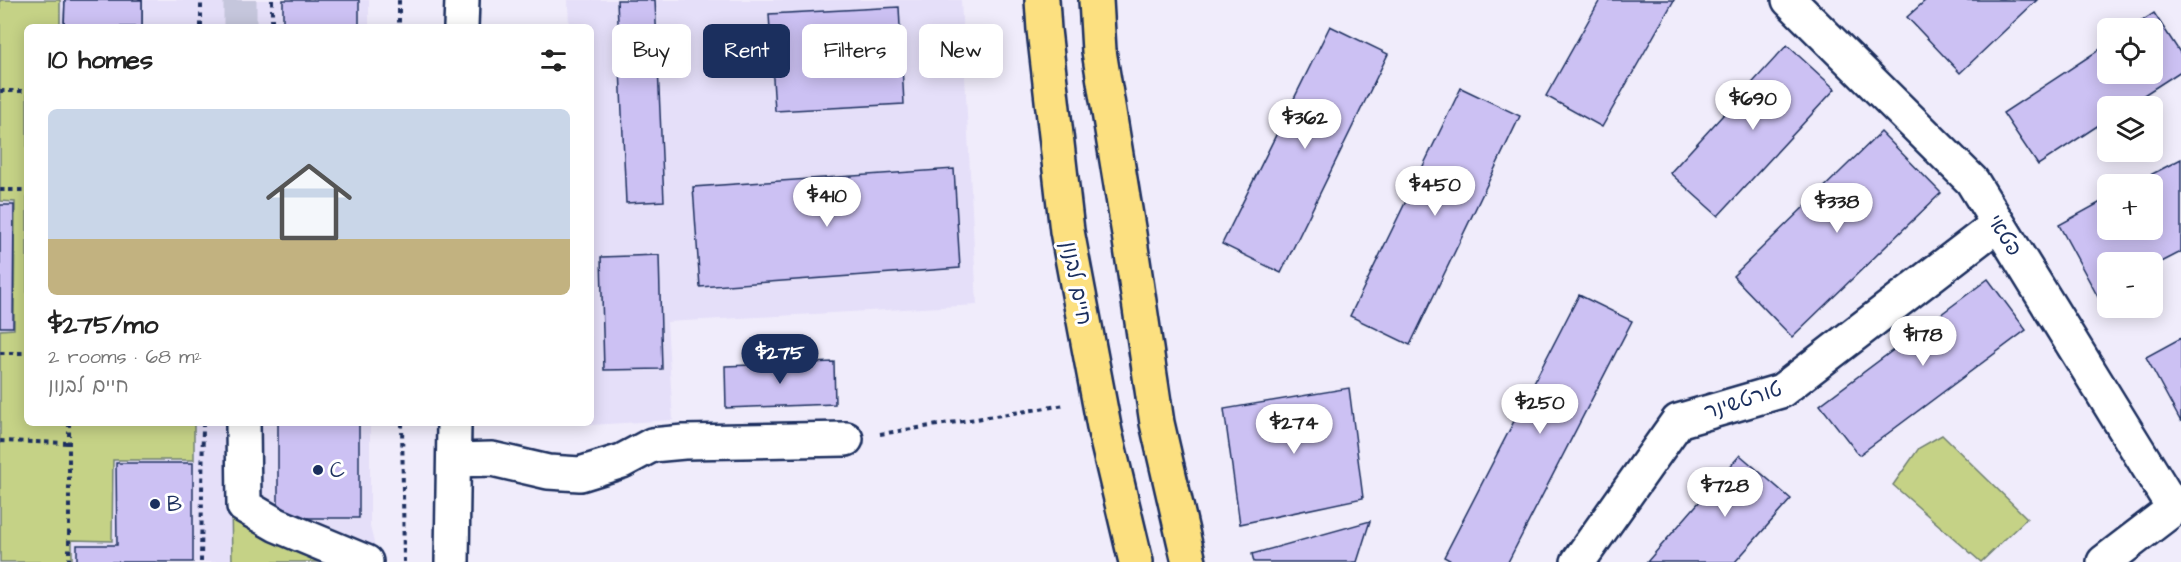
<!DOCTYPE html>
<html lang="en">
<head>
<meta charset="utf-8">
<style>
	:root { --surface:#fff; --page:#f2f2f2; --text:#222; --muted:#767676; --line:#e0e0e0; --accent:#1b2f5e }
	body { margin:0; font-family:"Architects Daughter","Playpen Sans Hebrew",sans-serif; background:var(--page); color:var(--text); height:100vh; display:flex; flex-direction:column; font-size:22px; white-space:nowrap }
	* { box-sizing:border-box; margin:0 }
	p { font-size:20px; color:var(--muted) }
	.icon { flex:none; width:33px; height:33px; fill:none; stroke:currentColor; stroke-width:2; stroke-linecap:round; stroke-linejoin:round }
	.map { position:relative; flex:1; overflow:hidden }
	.panel { position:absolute; left:24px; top:24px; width:570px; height:402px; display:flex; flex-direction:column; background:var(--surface); border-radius:9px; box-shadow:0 3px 15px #0003 }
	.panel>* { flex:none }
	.hud { position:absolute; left:612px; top:24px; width:570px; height:54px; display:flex; gap:12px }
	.buttons { position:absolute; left:2097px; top:18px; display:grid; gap:12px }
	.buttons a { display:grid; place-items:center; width:66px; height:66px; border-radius:9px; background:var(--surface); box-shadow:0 3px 15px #0003; font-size:30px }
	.price { position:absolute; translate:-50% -51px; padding:0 14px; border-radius:21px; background:#fff; color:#222; font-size:20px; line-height:39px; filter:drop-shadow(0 2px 3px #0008) }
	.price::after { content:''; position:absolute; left:50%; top:36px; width:18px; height:14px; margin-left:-9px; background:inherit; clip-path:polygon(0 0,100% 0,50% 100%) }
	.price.selected { background:var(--accent); color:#fff }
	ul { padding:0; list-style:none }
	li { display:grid; align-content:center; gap:12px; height:318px; padding:0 24px }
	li+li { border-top:2px solid var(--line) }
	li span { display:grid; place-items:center; height:186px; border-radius:9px; color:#555 }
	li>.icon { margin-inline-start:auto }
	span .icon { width:108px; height:108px; fill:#fffc; stroke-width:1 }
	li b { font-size:26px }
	h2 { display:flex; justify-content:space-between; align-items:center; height:72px; padding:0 24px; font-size:26px }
	.tag { padding:0 21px; border-radius:9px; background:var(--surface); box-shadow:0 3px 15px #0003; font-size:21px; line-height:54px }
	.tag.selected { background:var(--accent); color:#fff }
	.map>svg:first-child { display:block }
	.built { fill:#e5dff9 }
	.green { fill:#c5d286; stroke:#708072; stroke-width:1.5 }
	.building { fill:#ccc1f3; stroke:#1b2f5e; stroke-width:1.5 }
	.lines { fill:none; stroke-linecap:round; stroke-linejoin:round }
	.minor-tunnel { stroke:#c5c6dc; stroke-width:33; stroke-dasharray:33 16; stroke-linecap:butt }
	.minor-casing { stroke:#1b2f5e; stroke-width:38 }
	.major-casing { stroke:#1b2f5e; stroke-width:38 }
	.path { stroke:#1b2f5e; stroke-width:4; stroke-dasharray:4.5 4.5; stroke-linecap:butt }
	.minor { stroke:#fff; stroke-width:33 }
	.major { stroke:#fce080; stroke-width:33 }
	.poi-dot { fill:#1b2f5e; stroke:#fff; stroke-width:2 }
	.labels { text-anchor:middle; stroke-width:6; stroke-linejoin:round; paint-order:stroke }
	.street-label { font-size:21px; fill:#1b2f5e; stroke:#fff }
	.poi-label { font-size:21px; fill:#1b2f5e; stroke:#fff; text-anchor:start }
</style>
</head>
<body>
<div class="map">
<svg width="2181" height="562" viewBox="0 0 2181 562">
	<rect width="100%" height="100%" fill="#f0ecfb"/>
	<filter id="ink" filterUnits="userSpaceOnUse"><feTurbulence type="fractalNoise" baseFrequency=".0167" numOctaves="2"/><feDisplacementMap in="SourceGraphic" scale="12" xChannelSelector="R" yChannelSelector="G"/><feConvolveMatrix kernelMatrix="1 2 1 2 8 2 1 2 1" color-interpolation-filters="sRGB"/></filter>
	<g filter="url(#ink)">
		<g class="built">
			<path d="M0,0H369V27H27V423H370V527L379,562H0Z"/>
			<path d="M568,0H961L977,305L667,322L673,420L591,425V27H569Z"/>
		</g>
		<g class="green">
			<path d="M0,0H60V27H27V423H194V460H113L112,541L72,540V562H0V330L14,329L15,202L0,201Z"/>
			<path d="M1942,435L2027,518L1981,562L1893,485L1919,448Z"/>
			<path d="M231,503L320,562H232Z"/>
		</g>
		<g class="building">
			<path d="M65,0H142V27H64Z"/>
			<path d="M65,0H142V27H64Z"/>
			<rect x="283" y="0" width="76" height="27"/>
			<path d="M617,0H655L664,201L626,203Z"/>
			<path d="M1600,0H1674L1602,127L1546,96Z"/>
			<path d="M1926,0H2037L1960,73L1907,17Z"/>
			<path d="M899,7L904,104L775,111L769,14Z"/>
			<path d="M2154,13L2181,54V71L2127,106H2108V119L2038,165L2003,113L2108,44V74H2152V28H2131Z"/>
			<path d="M1330,26L1388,54L1281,273L1222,244Z"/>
			<path d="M1787,45L1835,89L1718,216L1670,173Z"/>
			<path d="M1461,88L1520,116L1410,345L1350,316Z"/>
			<path d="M1881,132L1941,193L1792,337L1733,276Z"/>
			<path d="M2181,159V252L2152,267V262H2108V291L2098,297L2059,225L2108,198V230H2152V184H2133Z"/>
			<path d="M954,169L960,268L700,287L693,187Z"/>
			<path d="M0,205H14L13,327H0Z"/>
			<path d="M659,255L662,369L604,370L601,257Z"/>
			<path d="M1988,279L2026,330L1859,455L1820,405Z"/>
			<path d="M1579,295L1632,321L1508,562H1453L1444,557Z"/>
			<path d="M2181,338V422L2146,357Z"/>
			<path d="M834,362L835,404L726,408L725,366Z"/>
			<path d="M1349,388L1363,498L1240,524L1224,409Z"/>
			<rect x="278" y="423" width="81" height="95"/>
			<path d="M1740,455L1791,499L1735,562H1647Z"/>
			<path d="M116,463H193V562H77V545H117Z"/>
			<path d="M1370,521L1357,562H1254L1252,554Z"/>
		</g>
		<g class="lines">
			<path class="minor-tunnel" d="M240,0V27"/>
			<g class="minor-casing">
				<g id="minor">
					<path d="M1789,0L1972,181L2173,507"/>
					<path d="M461,27L462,0"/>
					<path d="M243,423L244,506L277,525L366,562"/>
					<path d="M454,460L492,459L548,472L580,474L622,461L652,445L684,442L846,439"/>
					<path d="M452,562L454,423"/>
					<path d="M1578,562L1678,421L1781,391L1998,224"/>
					<path d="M2104,562L2181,503"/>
				</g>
			</g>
			<g class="major-casing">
				<g id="major">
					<path d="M1042,0L1044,30L1067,231L1105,432L1136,562"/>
					<path d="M1096,0L1099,51L1129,234L1157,423L1189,562"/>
				</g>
			</g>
			<g class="path">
				<path d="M272,0V27"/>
				<path d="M399,0V27"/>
				<path d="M201,27V0"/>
				<path d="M0,91H27"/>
				<path d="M0,190H27"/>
				<path d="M0,353H27"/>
				<path d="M402,423L404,562"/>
				<path d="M880,434L1065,405"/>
				<path d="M0,441L69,443"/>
				<path d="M69,562V423"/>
				<path d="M201,562L203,423"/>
			</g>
			<use href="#minor" class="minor"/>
			<use href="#major" class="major"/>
		</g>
	</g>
	<g class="poi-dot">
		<circle cx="318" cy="470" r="6"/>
		<circle cx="155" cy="504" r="6"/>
	</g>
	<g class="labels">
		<g class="street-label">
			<text transform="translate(2005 235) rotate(58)" y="7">פטאי</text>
			<text transform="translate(1077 283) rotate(79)" y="7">חיים לבנון</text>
			<text transform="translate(1743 400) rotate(-18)" y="7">טורטשינר</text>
		</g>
		<g class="poi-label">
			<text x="330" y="477">C</text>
			<text x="167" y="511">B</text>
		</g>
	</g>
</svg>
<div class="buttons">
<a><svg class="icon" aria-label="locate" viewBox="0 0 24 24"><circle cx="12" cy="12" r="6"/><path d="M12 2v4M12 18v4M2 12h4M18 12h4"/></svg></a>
<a><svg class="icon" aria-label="layers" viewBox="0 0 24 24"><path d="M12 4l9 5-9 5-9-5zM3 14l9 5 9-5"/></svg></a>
<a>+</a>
<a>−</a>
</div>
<b class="price" style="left:1753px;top:131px">$690</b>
<b class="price" style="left:1305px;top:150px">$362</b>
<b class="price" style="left:1435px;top:217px">$450</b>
<b class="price" style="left:827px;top:228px">$410</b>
<b class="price" style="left:1837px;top:234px">$338</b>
<b class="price" style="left:1923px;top:367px">$178</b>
<b class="price selected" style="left:780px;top:385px">$275</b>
<b class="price" style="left:1540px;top:435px">$250</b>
<b class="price" style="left:1294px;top:455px">$274</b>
<b class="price" style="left:1725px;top:518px">$728</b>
<div class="hud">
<a class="tag">Buy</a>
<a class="tag selected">Rent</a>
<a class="tag">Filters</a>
<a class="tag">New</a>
</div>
<section class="panel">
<h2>10 homes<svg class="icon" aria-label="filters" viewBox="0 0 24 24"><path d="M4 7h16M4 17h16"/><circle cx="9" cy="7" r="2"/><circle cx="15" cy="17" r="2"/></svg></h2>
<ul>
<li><span style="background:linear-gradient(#c9d6e8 70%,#c2b280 0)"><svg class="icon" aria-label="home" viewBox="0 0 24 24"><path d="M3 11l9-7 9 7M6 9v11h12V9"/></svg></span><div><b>$275/mo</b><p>2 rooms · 68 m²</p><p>חיים לבנון</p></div></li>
</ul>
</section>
</div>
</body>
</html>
